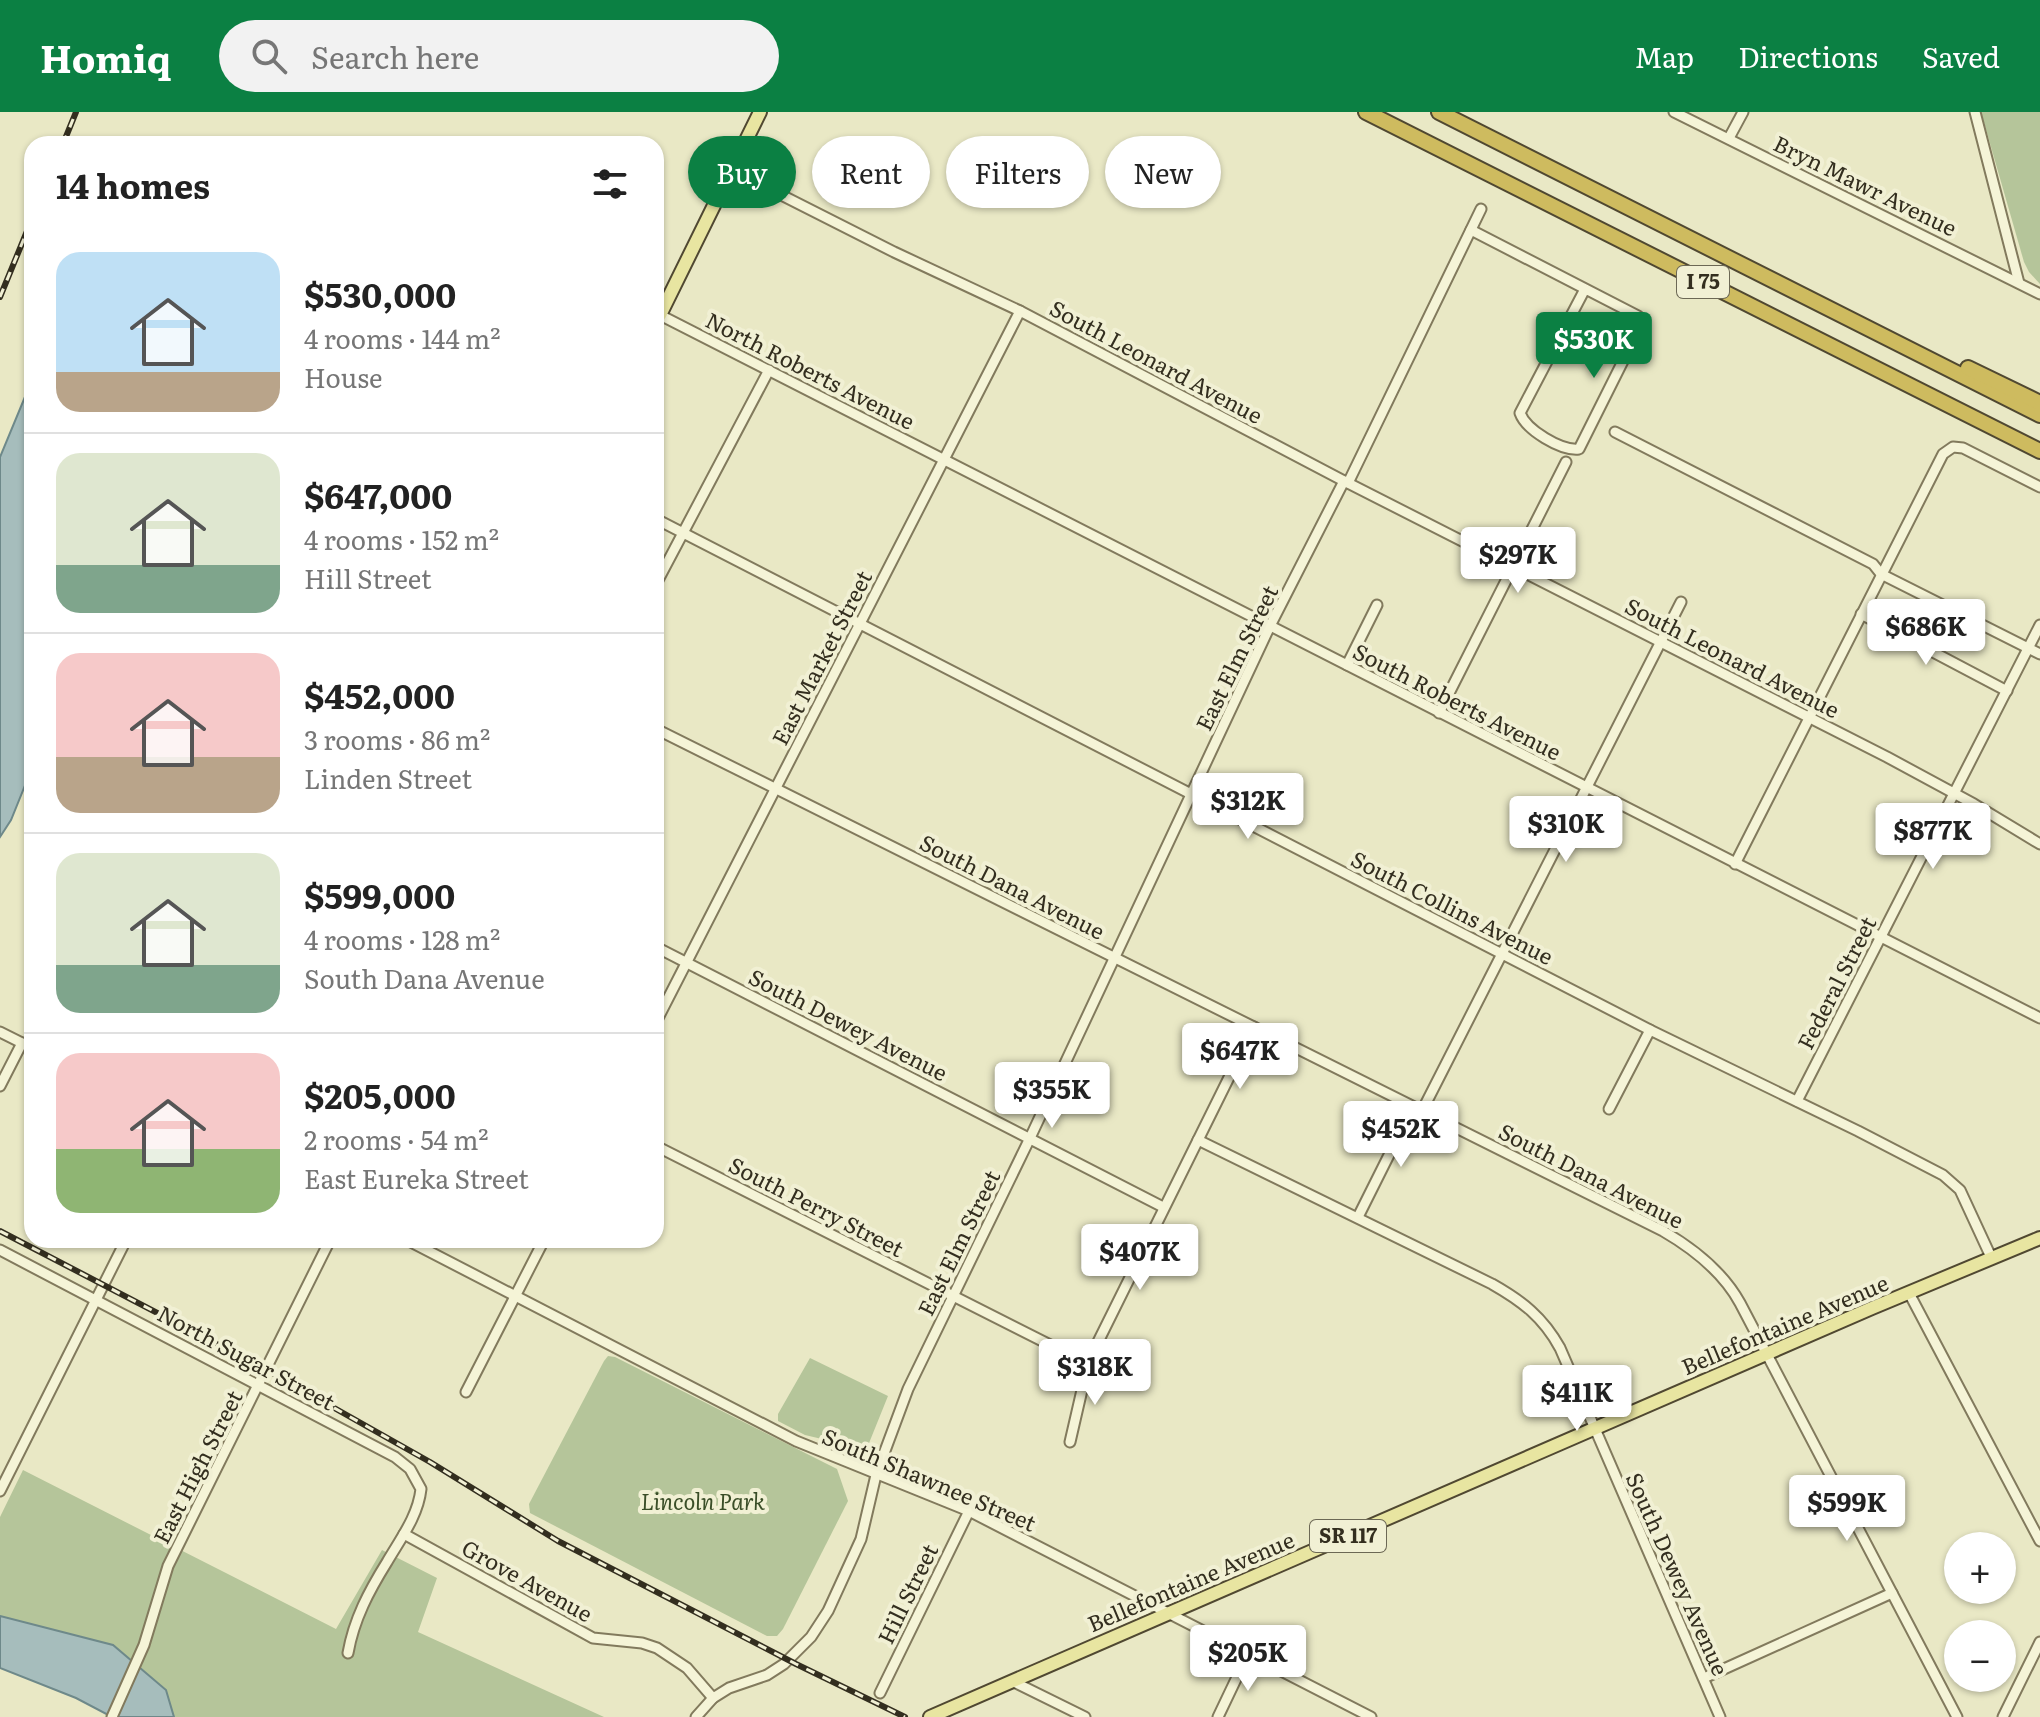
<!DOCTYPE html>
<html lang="en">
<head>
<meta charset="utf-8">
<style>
	:root { --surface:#fff; --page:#f2f2f2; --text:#222; --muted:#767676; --line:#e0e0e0; --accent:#0b8043 }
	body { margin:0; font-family:Literata,serif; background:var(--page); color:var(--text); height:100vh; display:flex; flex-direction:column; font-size:30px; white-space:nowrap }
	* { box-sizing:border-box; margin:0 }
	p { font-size:26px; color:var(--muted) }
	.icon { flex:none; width:44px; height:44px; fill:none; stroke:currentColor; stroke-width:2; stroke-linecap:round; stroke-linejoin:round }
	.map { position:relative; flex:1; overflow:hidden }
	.sheet { position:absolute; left:24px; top:24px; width:640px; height:1112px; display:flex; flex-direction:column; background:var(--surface); border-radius:24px; box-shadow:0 2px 6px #0004 }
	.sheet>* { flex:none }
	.top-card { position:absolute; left:688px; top:24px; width:760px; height:72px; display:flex; gap:16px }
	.controls { position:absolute; left:1944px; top:1420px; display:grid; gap:16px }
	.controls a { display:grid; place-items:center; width:72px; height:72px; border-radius:50%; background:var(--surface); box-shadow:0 2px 6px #0004; font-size:40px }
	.price { position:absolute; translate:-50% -68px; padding:0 18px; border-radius:8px; background:#fff; color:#222; font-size:26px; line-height:52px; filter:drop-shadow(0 2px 4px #0008) }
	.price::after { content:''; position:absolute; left:50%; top:48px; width:24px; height:18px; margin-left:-12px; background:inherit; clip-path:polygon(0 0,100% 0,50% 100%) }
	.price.on { background:var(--accent); color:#fff }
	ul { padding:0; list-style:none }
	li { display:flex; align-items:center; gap:24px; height:200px; padding:0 32px }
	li+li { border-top:2px solid var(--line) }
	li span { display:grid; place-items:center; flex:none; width:224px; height:160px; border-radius:24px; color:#555 }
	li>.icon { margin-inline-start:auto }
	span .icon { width:96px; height:96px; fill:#fffc; stroke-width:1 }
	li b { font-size:34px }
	h2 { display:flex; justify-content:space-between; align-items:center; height:96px; padding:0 32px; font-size:34px }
	.pill { padding:0 28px; border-radius:36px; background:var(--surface); box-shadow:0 2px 6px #0004; font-size:28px; line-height:72px }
	.pill.on { background:var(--accent); color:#fff }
	header { display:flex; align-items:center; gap:48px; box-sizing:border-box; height:112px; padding:0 40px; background:var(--accent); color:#fff }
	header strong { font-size:38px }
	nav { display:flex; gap:44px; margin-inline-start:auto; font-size:28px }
	.search { width:560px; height:72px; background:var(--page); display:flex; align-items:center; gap:20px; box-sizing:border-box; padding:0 28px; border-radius:44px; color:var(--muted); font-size:30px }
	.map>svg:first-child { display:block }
	.green { fill:#b5c59a }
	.water { fill:#a6bdbc; stroke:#6e898a; stroke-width:2 }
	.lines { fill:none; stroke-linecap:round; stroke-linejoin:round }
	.minor-casing { stroke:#827a5d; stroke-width:13 }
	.major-casing { stroke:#504831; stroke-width:16 }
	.highway-casing { stroke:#504831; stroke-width:18 }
	.minor { stroke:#f5f4d7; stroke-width:9 }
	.major { stroke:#e8e5a1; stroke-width:12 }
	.highway { stroke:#cebb5f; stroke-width:14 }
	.rail-casing { stroke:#332e1f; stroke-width:6 }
	.rail { stroke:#f1f0d4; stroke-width:3; stroke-dasharray:9; stroke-linecap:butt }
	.labels { text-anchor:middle; stroke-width:8; stroke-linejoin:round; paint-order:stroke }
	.shield { fill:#f1f0d4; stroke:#6c6855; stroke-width:2 }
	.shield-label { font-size:20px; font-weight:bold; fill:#332e1f }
	.street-label { font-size:22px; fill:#332e1f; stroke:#f1f0d4 }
	.park-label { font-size:22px; font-style:italic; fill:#3a4e28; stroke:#f1f0d4 }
</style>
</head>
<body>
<header>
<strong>Homiq</strong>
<div class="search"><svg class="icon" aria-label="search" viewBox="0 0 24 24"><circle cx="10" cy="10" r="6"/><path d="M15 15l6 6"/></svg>Search here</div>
<nav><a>Map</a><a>Directions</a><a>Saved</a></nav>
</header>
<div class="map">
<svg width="2040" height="1605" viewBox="0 0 2040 1605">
	<rect width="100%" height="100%" fill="#e9e8c5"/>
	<g class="green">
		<path d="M1981,0H2040V172L2029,160L2024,150Z"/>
		<path d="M608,1244L615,1245L837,1357L848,1389L783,1517L777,1524H767L530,1401L529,1392L604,1249Z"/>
		<path d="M810,1246L888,1284L865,1341L843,1332L805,1323L778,1309V1302Z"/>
		<path d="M23,1358L336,1517L382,1438L437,1466L418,1520L604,1605H174L165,1578L113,1533L0,1504V1405Z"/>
	</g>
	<g class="water">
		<path d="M32,268V656L11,708L0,725V345Z"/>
		<path d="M0,1504L113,1533L166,1578L174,1605H112L76,1586L0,1556Z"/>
	</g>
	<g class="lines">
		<g class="minor-casing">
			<g id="minor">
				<path d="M1674,0L2040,182"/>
				<path d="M1975,0L2019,171"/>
				<path d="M1729,26L1743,0"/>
				<path d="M732,58L894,140L1020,199L1344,369L1887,645L1974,692L2040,732"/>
				<path d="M1471,118L1638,204L1639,217L1579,337C1561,339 1526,318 1520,301L1585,177"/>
				<path d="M656,211L660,203L2040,906"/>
				<path d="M1615,320L1873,452L1881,462L2040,542"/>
				<path d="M1348,371L1481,97"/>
				<path d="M656,407L1650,918L1858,1019L1943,1063L1960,1078L1991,1145"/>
				<path d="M656,472L769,258"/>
				<path d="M1861,502L2007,579"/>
				<path d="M1347,553L1377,493"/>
				<path d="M1439,601L1566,350"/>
				<path d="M656,617L1663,1119C1694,1137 1723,1160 1740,1191L1957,1605"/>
				<path d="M1735,752L1943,342L1953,335L1963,336L2040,375"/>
				<path d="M656,835L1163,1095"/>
				<path d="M656,910L1020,199"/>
				<path d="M0,920L32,936"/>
				<path d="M0,974L22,931"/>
				<path d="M1797,989L2040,513"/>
				<path d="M1609,997L1650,918"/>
				<path d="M1422,999L1681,490"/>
				<path d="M1198,1028L1492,1172C1522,1189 1543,1205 1560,1236L1720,1605"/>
				<path d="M656,1034L1088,1252"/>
				<path d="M1358,1105L1413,995"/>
				<path d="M407,1128L796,1329L969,1399L1371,1605"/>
				<path d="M0,1138L395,1345L410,1357L421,1377C418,1404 401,1426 387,1450C369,1479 354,1507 348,1541"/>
				<path d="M1909,1181L2040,1429"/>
				<path d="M466,1280L544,1128"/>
				<path d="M1070,1330L1088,1252L1095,1236L1254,915"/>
				<path d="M0,1379L126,1128"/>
				<path d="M404,1422L593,1526L642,1531L657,1536L687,1556L713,1586"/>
				<path d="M1704,1566L1892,1481"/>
				<path d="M1012,1569L1085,1605"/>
				<path d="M880,1581L969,1399"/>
				<path d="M112,1605L144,1533L168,1454L330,1128"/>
				<path d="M696,1605L713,1586L729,1576L767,1563L784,1552L811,1525L828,1499L861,1427L876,1363L908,1277L1030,1026L1270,514L1344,369"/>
				<path d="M1218,1605L1248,1542"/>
				<path d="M2003,1605L2040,1530"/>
			</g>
		</g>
		<g class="major-casing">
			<g id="major">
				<path d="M660,203L760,0"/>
				<path d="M930,1605L1872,1196L2040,1126"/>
			</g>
		</g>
		<g class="highway-casing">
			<g id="highway">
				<path d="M1366,0L2040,339"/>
				<path d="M1439,0L2040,303"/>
				<path d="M1968,256L2040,291"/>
			</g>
		</g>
		<use href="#minor" class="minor"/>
		<use href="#major" class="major"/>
		<use href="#highway" class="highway"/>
		<g class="rail-casing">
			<g id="rail">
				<path d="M63,32L76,0"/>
				<path d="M0,185L32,107"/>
				<path d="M0,1119L267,1258L430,1350L558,1429L796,1552L905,1605"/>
			</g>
		</g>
		<use href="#rail" class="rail"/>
	</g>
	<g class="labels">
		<g class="shield">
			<rect x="1677" y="154" width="52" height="32" rx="6"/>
			<rect x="1310" y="1408" width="76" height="32" rx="6"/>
		</g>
		<g class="shield-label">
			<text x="1703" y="177">I 75</text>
			<text x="1348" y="1431">SR 117</text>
		</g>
		<g class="street-label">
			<text transform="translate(1865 74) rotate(26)" y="8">Bryn Mawr Avenue</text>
			<text transform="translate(1156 250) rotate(28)" y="8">South Leonard Avenue</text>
			<text transform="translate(810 259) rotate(27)" y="8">North Roberts Avenue</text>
			<text transform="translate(822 546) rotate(-63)" y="8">East Market Street</text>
			<text transform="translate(1237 546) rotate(-64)" y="8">East Elm Street</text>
			<text transform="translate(1732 546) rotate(27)" y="8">South Leonard Avenue</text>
			<text transform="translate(1457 590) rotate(27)" y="8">South Roberts Avenue</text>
			<text transform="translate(1012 775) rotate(27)" y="8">South Dana Avenue</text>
			<text transform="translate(1452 796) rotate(27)" y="8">South Collins Avenue</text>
			<text transform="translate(1837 871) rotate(-63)" y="8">Federal Street</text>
			<text transform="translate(848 913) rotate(27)" y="8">South Dewey Avenue</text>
			<text transform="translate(1591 1064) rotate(27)" y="8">South Dana Avenue</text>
			<text transform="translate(816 1095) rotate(27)" y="8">South Perry Street</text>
			<text transform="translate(959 1131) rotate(-64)" y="8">East Elm Street</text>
			<text transform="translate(1785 1213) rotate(-23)" y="8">Bellefontaine Avenue</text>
			<text transform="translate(246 1246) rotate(28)" y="8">North Sugar Street</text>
			<text transform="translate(198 1355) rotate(-63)" y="8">East High Street</text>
			<text transform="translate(929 1368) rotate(23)" y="8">South Shawnee Street</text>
			<text transform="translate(1677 1462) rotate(66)" y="8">South Dewey Avenue</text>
			<text transform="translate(527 1469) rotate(29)" y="8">Grove Avenue</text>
			<text transform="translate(1191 1470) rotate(-23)" y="8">Bellefontaine Avenue</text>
			<text transform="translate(908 1482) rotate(-64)" y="8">Hill Street</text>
		</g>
		<g class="park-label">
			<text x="703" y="1398">Lincoln Park</text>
		</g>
	</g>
</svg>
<div class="controls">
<a>+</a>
<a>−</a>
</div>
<b class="price on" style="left:1594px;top:268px">$530K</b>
<b class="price" style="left:1518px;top:483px">$297K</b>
<b class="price" style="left:1926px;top:555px">$686K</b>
<b class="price" style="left:1248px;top:729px">$312K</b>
<b class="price" style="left:1566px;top:752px">$310K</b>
<b class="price" style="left:1933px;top:759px">$877K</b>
<b class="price" style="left:1240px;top:979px">$647K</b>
<b class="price" style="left:1052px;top:1018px">$355K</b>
<b class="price" style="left:1401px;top:1057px">$452K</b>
<b class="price" style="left:1140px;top:1180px">$407K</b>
<b class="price" style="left:1095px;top:1295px">$318K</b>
<b class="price" style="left:1577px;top:1321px">$411K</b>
<b class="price" style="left:1847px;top:1431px">$599K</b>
<b class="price" style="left:1248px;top:1581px">$205K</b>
<div class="top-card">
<a class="pill on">Buy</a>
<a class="pill">Rent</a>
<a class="pill">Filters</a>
<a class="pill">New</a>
</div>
<section class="sheet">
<h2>14 homes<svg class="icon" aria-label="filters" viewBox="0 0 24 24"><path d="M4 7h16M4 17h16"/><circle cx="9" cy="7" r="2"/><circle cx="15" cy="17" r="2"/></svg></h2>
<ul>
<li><span style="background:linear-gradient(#bfe0f5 75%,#b9a48a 0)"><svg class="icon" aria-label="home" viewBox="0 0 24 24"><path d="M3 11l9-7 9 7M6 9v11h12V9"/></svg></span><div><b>$530,000</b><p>4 rooms · 144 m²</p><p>House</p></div></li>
<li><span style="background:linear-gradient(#dfe7d0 70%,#7fa58c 0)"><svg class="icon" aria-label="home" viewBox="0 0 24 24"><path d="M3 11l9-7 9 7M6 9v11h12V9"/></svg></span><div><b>$647,000</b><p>4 rooms · 152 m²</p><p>Hill Street</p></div></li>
<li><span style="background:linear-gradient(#f6c9c9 65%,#b9a48a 0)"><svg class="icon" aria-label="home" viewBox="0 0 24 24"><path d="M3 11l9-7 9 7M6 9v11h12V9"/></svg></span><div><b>$452,000</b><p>3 rooms · 86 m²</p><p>Linden Street</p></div></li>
<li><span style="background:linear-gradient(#dfe7d0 70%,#7fa58c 0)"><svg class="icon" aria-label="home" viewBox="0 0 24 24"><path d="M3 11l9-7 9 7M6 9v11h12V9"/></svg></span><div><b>$599,000</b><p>4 rooms · 128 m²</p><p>South Dana Avenue</p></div></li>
<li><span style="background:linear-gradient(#f6c9c9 60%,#8fb573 0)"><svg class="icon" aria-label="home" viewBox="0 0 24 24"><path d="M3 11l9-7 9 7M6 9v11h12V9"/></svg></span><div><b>$205,000</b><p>2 rooms · 54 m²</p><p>East Eureka Street</p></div></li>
</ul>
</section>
</div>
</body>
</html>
